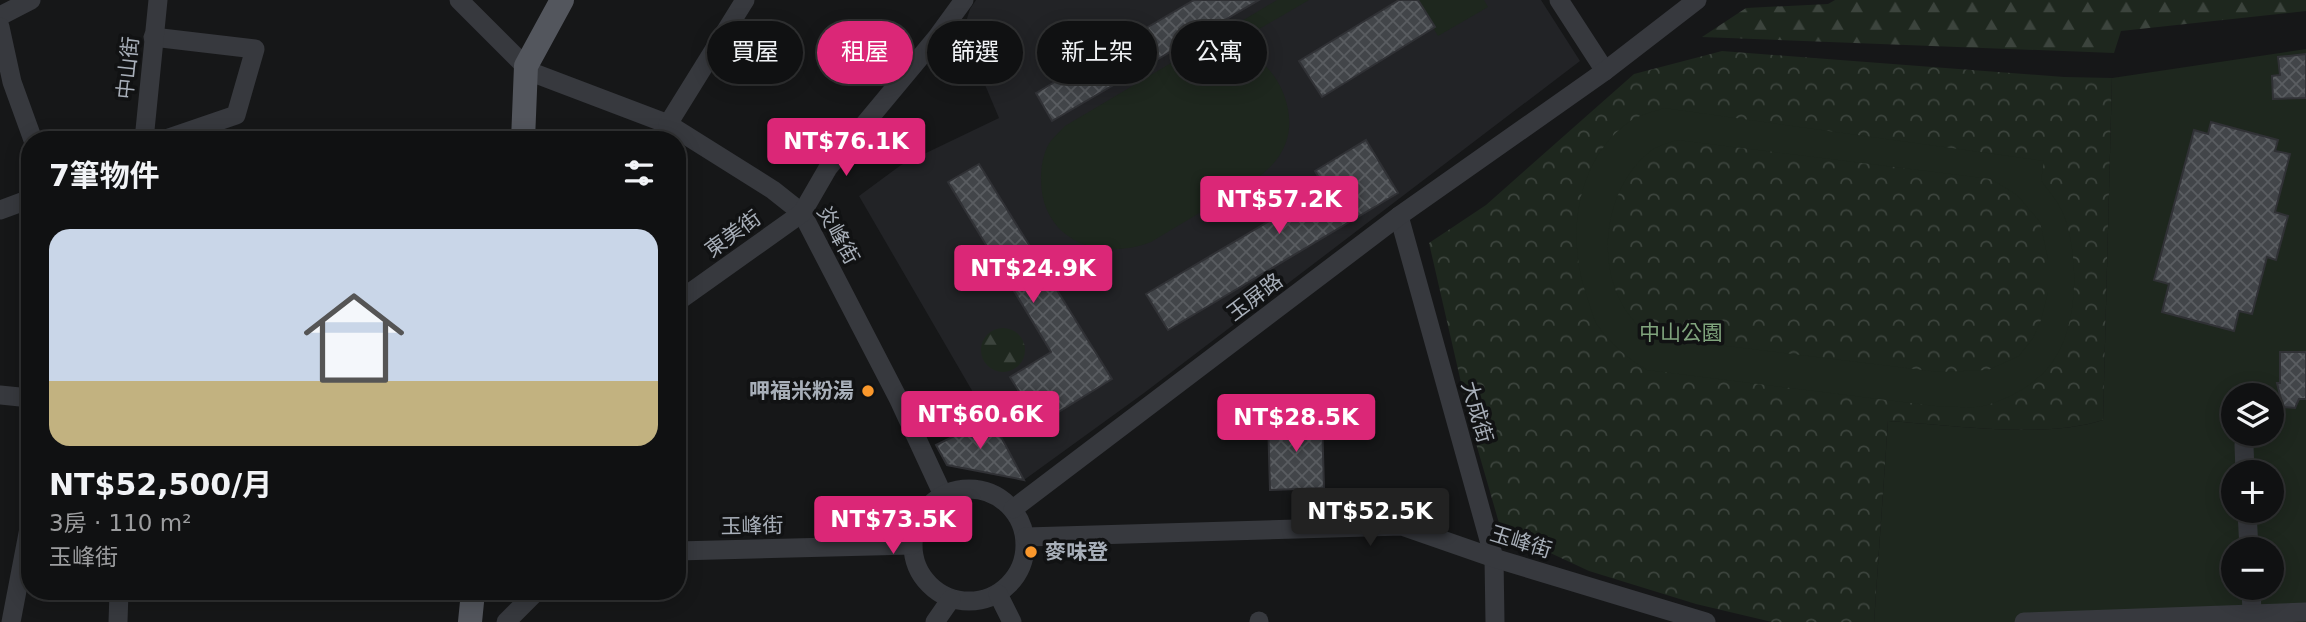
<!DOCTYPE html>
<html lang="zh-TW">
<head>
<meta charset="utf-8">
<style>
	:root { --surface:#101112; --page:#191a1b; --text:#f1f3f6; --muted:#9c9d9f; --line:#303132; --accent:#db2777 }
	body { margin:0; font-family:"DejaVu Sans","Noto Sans TC",sans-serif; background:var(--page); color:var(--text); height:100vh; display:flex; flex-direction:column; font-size:26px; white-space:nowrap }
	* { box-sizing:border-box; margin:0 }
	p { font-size:23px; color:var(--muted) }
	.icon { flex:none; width:38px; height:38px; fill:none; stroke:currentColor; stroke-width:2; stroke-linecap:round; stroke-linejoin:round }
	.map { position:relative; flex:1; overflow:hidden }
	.details { position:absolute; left:21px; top:131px; width:665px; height:469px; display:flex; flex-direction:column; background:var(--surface); border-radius:28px; box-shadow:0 4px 18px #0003,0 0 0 2px var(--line) }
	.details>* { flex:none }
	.guide { position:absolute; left:707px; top:21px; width:665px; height:63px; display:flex; gap:14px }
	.tools { position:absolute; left:2221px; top:383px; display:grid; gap:14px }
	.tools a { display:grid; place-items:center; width:63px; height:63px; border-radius:50%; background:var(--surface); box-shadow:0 4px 18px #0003,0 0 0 2px var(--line); font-size:35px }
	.price { position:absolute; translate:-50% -60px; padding:0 16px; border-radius:7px; background:var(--accent); color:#fff; font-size:23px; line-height:46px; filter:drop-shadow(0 2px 4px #0008) }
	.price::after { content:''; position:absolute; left:50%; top:42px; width:21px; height:16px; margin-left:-10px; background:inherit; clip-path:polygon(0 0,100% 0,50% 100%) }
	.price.current { background:#222; color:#fff }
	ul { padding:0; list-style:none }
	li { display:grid; align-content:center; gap:14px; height:371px; padding:0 28px }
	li+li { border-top:2px solid var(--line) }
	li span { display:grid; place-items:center; height:217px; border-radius:21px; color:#555 }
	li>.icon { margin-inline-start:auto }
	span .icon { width:126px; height:126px; fill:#fffc; stroke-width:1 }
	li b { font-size:30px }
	h2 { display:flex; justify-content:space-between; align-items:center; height:84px; padding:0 28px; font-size:30px }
	.tag { padding:0 24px; border-radius:32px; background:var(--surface); box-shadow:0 4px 18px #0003,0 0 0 2px var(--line); font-size:24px; line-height:63px }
	.tag.current { background:var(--accent); color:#fff }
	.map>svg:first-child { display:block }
	.built { fill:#222326 }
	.forest { fill:url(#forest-firs) }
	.park { fill:url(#park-crowns) }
	.pitch { fill:#1e271e; fill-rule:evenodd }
	.building { fill:url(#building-cross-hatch); stroke:#303135; stroke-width:2 }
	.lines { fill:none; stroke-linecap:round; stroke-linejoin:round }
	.minor { stroke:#37393e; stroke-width:19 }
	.major { stroke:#53565d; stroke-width:24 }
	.poi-dot { fill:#fa982c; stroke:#111213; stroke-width:2.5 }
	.labels { text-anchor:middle; stroke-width:7; stroke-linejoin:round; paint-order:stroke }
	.street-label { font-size:21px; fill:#a8afb9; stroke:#111213 }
	.park-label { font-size:21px; fill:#81a57e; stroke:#111213 }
	.poi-label { font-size:21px; font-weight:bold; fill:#a8afb9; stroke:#111213; text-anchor:end }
</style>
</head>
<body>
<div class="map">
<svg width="2306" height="622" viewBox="0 0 2306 622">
	<defs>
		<pattern id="forest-firs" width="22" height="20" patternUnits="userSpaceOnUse" patternTransform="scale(1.75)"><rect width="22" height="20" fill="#1e271e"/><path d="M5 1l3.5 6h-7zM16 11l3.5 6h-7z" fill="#3c443d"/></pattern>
		<pattern id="park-crowns" width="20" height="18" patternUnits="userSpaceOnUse" patternTransform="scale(1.75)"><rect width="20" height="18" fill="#1e271e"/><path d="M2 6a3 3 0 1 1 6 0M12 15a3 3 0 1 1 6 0" fill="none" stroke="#3c443d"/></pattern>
		<pattern id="building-cross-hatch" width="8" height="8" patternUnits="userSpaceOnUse" patternTransform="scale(1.75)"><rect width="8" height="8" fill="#424549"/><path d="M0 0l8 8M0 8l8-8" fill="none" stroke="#5a5d61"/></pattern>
	</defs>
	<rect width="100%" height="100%" fill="#161718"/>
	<path class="built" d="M976,0H1541L1580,61L1144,393L1024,480L859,196L901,165L999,118L967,42L965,25L970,9Z"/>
	<g class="forest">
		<path d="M1835,0H2306V11L2121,31L2114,53L1702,37L1746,8L1828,4Z"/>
		<circle cx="1003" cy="350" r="22"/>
	</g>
	<path class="park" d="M1722,51L2064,77L2112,78L2103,420C2046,439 1950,425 1888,421L1874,622H1772L1696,604L1589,571L1501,530L1471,426L1429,243L1486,205L1634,74Z"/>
	<g class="pitch">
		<path d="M1277,0H1309L1230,46C1240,50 1251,54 1260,61C1284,80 1299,122 1282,151C1276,163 1266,171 1256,179L1151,242C1100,262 1041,241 1041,179C1041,167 1043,153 1050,142C1054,137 1060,131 1065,126Z"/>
		<path d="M1417,0H1484L1488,7L1438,36Z"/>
		<path d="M2306,49V622H1874L1888,421C1950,425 2046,439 2103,420L2112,78ZM2233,396H2272V434H2233ZM2233,472H2272V511H2233ZM2233,550H2272V588H2233Z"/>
		<path d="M1664,108L2044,161L2041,180C2048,191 2060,203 2064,216C2080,258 2079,334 2047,369C2031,387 2006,400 1983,406C1968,409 1950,406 1935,406L1647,370C1628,359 1608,342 1596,323C1592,315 1590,305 1587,297C1566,239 1575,160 1629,122C1638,115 1653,112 1664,108ZM1677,140L1991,179L2017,195L2040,222L2048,259V292L2041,320L2033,338L2019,356L1988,370L1939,372L1653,337C1591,298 1595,193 1652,150C1659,145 1669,143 1677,140Z"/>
	</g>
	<g class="building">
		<path d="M1194,0H1259L1052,121L1036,93Z"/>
		<path d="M1399,0H1418L1435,27L1322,97L1299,61Z"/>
		<path d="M2306,54V98L2273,99L2272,76L2280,75L2278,57Z"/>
		<path d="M2211,122L2278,140L2275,151L2290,154L2275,212L2288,216L2276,260L2267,257L2252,314L2239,311L2234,331L2162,312L2169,284L2154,280L2194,130L2208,134Z"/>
		<path d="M1366,140L1398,193L1168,330L1146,294L1325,188L1315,171Z"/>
		<path d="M979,164L1112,379L1039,424L1010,377L1051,352L948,182Z"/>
		<path d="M2280,352H2306V399H2299L2295,408L2283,407L2277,383H2280Z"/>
		<path d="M1322,417L1324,488L1270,490L1268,419Z"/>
		<path d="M991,418L1024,480L947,465L936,445Z"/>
	</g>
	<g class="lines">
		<g class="minor">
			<path d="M459,0L531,72L668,124L773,190L802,213L899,400L943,495"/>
			<path d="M1559,0L1605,71"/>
			<path d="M0,16L31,0"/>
			<path d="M0,27L12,82L33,140"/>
			<path d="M153,37L255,49L236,115L163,140"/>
			<path d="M668,124L745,0"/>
			<path d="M144,140L158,0"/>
			<path d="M0,210L30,199"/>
			<path d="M1399,216L1494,558L1495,622"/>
			<path d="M677,302L802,213L828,168L937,37L964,0"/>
			<path d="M0,395L30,398"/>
			<path d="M2245,472L2244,445L2247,434"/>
			<circle cx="969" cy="545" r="56"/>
			<path d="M1013,509L1399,216L1605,71L1697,0"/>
			<path d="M2247,511L2249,550"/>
			<path d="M1026,537L1402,526L1494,558L1706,622"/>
			<path d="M677,551L912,545"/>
			<path d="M2251,588L2252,614"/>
			<path d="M998,594L1012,622"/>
			<path d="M11,622L30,523"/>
			<path d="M118,622L119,592"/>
			<path d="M506,622L536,592"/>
			<path d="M935,622L951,599"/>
			<path d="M1259,622V621"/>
			<path d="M2024,622L2306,612"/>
		</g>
		<g class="major">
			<path d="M523,140L526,66L562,0"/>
			<path d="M470,622L473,592"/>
		</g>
	</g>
	<g class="poi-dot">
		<circle cx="868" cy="391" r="7"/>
		<circle cx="1031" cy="552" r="7"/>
	</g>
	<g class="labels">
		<g class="street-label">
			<text transform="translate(128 68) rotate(-84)" y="7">中山街</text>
			<text transform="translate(733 234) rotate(-36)" y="7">東美街</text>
			<text transform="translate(838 235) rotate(61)" y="7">炎峰街</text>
			<text transform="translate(1255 297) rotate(-37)" y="7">玉屏路</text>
			<text transform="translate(1477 412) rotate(74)" y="7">大成街</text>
			<text transform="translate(752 526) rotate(-1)" y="7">玉峰街</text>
			<text transform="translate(1521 542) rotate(17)" y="7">玉峰街</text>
		</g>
		<g class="park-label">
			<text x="1681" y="340">中山公園</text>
		</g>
		<g class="poi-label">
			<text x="854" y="398">呷福米粉湯</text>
			<text x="1045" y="559" text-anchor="start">麥味登</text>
		</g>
	</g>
</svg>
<div class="tools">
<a><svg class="icon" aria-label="layers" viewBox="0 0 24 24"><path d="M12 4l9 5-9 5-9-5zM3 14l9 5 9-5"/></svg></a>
<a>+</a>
<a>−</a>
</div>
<b class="price" style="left:846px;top:178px">NT$76.1K</b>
<b class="price" style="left:1279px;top:236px">NT$57.2K</b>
<b class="price" style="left:1033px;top:305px">NT$24.9K</b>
<b class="price" style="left:980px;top:451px">NT$60.6K</b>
<b class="price" style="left:1296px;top:454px">NT$28.5K</b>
<b class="price current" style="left:1370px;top:548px">NT$52.5K</b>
<b class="price" style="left:893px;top:556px">NT$73.5K</b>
<div class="guide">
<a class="tag">買屋</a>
<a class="tag current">租屋</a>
<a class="tag">篩選</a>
<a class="tag">新上架</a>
<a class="tag">公寓</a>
</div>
<section class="details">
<h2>7筆物件<svg class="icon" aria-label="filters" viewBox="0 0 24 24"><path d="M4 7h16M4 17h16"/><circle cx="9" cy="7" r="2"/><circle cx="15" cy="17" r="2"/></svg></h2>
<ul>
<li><span style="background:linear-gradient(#c9d6e8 70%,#c2b280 0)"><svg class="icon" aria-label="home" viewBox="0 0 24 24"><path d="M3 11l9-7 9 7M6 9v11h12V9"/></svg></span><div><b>NT$52,500/月</b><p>3房 · 110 m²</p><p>玉峰街</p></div></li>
</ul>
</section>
</div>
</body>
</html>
